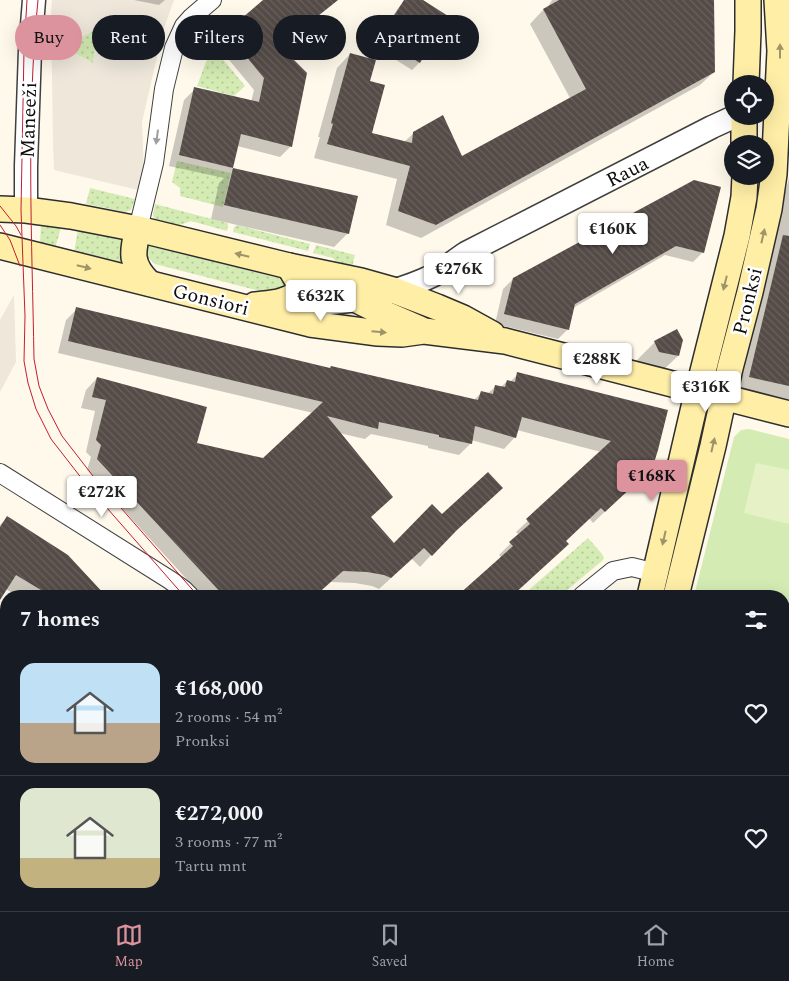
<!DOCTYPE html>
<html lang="en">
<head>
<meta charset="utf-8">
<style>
	:root { --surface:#171b24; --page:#20242c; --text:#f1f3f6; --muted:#9ea1a6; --line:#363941; --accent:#dc939e }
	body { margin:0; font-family:Spectral,serif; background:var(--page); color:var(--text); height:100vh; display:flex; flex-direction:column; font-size:19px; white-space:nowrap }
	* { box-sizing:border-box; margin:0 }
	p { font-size:16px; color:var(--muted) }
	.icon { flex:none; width:28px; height:28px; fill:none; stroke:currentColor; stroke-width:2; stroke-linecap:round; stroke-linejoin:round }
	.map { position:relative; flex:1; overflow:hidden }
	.sheet { position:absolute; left:0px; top:590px; width:790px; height:321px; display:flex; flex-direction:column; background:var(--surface); border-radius:20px 20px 0 0; box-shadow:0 5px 20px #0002 }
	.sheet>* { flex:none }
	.top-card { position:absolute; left:15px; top:15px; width:500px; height:45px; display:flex; gap:10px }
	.controls { position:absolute; left:724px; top:75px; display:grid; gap:10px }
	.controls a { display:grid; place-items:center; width:50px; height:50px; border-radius:50%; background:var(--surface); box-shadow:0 5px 20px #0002; font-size:25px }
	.price { position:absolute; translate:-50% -42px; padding:0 11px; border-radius:5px; background:#fff; color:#222; font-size:16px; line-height:32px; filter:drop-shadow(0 1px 2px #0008) }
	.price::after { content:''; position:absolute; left:50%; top:30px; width:15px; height:11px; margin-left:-8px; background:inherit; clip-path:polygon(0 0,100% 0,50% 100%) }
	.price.current { background:var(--accent); color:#111 }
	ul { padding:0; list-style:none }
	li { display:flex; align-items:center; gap:15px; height:125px; padding:0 20px }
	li+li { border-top:1px solid var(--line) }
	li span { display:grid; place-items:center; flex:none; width:140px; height:100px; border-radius:15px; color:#555 }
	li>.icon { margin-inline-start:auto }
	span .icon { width:60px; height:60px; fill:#fffc; stroke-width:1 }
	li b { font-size:21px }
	h2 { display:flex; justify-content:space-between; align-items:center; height:60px; padding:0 20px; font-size:21px }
	.tag { padding:0 18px; border-radius:22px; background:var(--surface); box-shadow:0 5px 20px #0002; font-size:18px; line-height:45px }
	.tag.current { background:var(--accent); color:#111 }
	.menu { display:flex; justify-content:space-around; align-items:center; height:70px; border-top:1px solid var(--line); background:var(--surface); font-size:14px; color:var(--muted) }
	.menu a { display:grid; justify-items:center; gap:2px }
	.menu .current { color:var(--accent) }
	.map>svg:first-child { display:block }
	.grass { fill:url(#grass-dots) }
	.park { fill:#d4ebb3 }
	.pitch { fill:#e6f2c5 }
	.plaza { fill:#eee7da; fill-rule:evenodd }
	.shadow { fill:#0003 }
	.building { fill:url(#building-back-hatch) }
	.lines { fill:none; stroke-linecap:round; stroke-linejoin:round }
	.pedestrian-casing { stroke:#3f3f3f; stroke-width:16 }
	.minor-casing { stroke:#3f3f3f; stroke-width:20 }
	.tertiary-casing { stroke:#3f3f3f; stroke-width:25 }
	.secondary-casing { stroke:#2e2e2e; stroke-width:28 }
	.pedestrian { stroke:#fff; stroke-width:14 }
	.minor { stroke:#fff; stroke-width:18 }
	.tertiary { stroke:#fff; stroke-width:22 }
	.secondary { stroke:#ffeea6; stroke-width:25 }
	.tram { stroke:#c21e32; stroke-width:1 }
	.oneway { fill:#9e9468 }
	.oneway2 { fill:#9e9e9e }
	.labels { text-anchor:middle; stroke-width:5; stroke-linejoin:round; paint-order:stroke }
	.street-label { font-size:20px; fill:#0c0c0c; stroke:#fff }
</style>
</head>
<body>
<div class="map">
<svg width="789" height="911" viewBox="0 0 789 911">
	<defs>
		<pattern id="grass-dots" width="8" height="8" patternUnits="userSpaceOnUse" patternTransform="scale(1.25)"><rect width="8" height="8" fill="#d4ebb3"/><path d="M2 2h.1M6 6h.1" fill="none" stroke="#b5c899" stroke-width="1.8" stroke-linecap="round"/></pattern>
		<pattern id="building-back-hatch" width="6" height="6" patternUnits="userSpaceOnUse" patternTransform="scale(1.25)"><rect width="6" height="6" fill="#554c48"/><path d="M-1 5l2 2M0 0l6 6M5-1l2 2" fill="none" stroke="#68615e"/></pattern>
	</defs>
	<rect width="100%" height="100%" fill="#fff9eb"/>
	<g class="grass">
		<path d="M99,27L93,63L62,47Z"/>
		<path d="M212,46L245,86L234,96L197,86Z"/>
		<path d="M177,161L231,173L223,207L180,196V188L172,182Z"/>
		<path d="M90,188L135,199L131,210L125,212L86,204Z"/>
		<path d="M155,204L227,223L228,224L227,231L191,221L177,226L157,221L153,216Z"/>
		<path d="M41,224L61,228L55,248L40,244Z"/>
		<path d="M237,225L310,244L308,251L233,232L234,227Z"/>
		<path d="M78,230L123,239V264L74,252Z"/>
		<path d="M144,245L281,278L289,285L271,294L155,264L145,255Z"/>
		<path d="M316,245L355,255L352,267H339L333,258L313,253Z"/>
		<path d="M588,538L602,554L604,558L602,561L560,596H522Z"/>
	</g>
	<path class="park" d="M749,429L789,439V717L784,716V596H694L734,437L741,430Z"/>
	<path class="pitch" d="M756,463L789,470V524L744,513Z"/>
	<g class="plaza">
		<path d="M52,0H174L163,31L142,122L144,175L138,190L54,170L53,142L51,13ZM99,28L93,63L63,48V47Z"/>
		<path d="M14,295L16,362L0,392V320Z"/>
	</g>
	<g class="shadow">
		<path d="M134,0H165L159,5Z"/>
		<path d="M265,0H338L289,40L298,49L290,58L291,146L280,157L237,146L231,168L356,197L348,233L334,247L211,219L219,183L224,178L169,166L184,100L195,89L251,102L254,90L216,44Z"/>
		<path d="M405,0H420L419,63L412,70L358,36L364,29L387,24L399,7Z"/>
		<path d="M552,0H712L714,72L700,85L421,238L386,225L397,179L314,158L320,137H318L337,68L350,54L368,82L371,134L404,142L414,133L462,157L570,98L530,24L543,10L548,7Z"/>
		<path d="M789,178V401L737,389L772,240Z"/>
		<path d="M694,182L703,252L693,262L665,255L573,308L568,329L558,339L495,324L503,289L513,279Z"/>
		<path d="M77,309L330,369L473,401L481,393L487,394L496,386L501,387L507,381L510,382L518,374L666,410L635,483L593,523L589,518L564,541L568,544L511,596H460L502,558L499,555L519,535L516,532L601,452L517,430L515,437L504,449L471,440L470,444L459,455L428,448V446L371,434L365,439L339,433L370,518L394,545L448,537L420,567L412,559L379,589L372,586L355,583L331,582L315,596H202L87,470L91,457L86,452L95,411L81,408L86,390L97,378L196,444L264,460L313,413L58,353L66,320Z"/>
		<path d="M655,342L678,356L660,373L642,369L637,360Z"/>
		<path d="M7,518L68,556L105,596H17L6,589L0,598V525Z"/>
		<path d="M0,609L6,613V705L0,702Z"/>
		<path d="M784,756L789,757V824L784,830Z"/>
		<path d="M0,788L6,792V836L0,833Z"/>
		<path d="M6,870V905H70L74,911H0V874Z"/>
		<path d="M300,905H419L425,911H305Z"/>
		<path d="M479,905H489L484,910Z"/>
		<path d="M627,905H683L682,911H626Z"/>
	</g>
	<g class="building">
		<path d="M263,0H338L290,38L300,49L290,56L307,73L292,147L241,134L233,168L179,155L194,87L259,102L264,78L226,32Z"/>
		<path d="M404,0H423L448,16L420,63L364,28L390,22Z"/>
		<path d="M559,0H714L715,72L436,225L398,211L410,166L327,144L333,124L331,123L350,53L376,60L370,81L385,85L372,133L412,143L413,132L443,115L462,156L586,89L543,9Z"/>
		<path d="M233,168L358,196L349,234L224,205Z"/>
		<path d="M694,180L721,187L704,253L676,246L575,304L569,330L504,314L513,278Z"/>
		<path d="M783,235L789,236V386L749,377Z"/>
		<path d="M76,307L330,368L331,366L478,400L481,391L493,394L495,385L505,387L507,380L515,382L517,372L668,410L658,450L654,463L648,472L605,512L601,508L584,524L566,541L569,544L512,596H457L513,546L509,542L530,524L526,519L611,441L522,417L516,438L475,426L472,444L439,437V435L379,422L378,429L327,416L393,497L371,517L394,543L432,504L442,514L488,472L503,488L457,530L432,556L424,548L391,578L384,575L367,572L343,571L315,596H224L97,459L101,445L96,440L106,400L92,397L97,377L207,407L197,443L263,458L323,402L68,341Z"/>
		<path d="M677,329L683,340L679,356L659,352L654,341Z"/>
		<path d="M7,516L68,555L106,596H51L16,575L0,600V527Z"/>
	</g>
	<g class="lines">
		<g class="pedestrian-casing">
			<path id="pedestrian" d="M453,905L458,911"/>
		</g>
		<g class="minor-casing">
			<g id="minor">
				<path d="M138,229L154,163L164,89L174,48L184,26L192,17L212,0"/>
				<path d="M0,473L170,580L184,590L190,596"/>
				<path d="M582,596L613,571L632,567L656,573"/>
			</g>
		</g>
		<g class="tertiary-casing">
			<g id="tertiary">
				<path d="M26,210V166L30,50L34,0"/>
				<path d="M283,302C302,303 321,304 341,302C367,300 410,287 434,275C445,269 455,260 466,253L712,127L736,116"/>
				<path d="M0,722L6,725"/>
				<path d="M784,736L789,737"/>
				<path d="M0,767L6,770"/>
				<path d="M196,905L205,911"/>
				<path d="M271,905L280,911"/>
			</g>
		</g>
		<g class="secondary-casing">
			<g id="secondary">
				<path d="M746,84L748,31V0"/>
				<path d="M744,144V116"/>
				<path d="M0,209L26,210L71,216L138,229L289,266L361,281L393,290L437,307L463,318L492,334"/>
				<path d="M138,229C132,253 130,264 149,283"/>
				<path d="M0,246L310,324L378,333L402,334L424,331L505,341L789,414"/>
				<path d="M323,283L381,312L420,329"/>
				<path d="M255,305C271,303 285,303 298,293L299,283L289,266"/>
				<path d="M650,596L694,407L737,236L744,197L745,176"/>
				<path d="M676,596L713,446L730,368L750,292L769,209L774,174L780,51L777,0"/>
				<path d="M542,911L544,905"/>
				<path d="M587,911L589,905"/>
			</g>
		</g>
		<use href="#pedestrian" class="pedestrian"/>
		<use href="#minor" class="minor"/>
		<use href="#tertiary" class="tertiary"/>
		<use href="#secondary" class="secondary"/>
		<g class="tram">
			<path d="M27,0L24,50L21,210L25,316L24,361L28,383L36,409L51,439L86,484L184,596"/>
			<path d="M38,0C26,119 32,239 34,359L39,386L48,409L62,436L93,476L198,596"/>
			<path d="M0,206L16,226L21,235"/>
			<path d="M0,225L10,240L20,266"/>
			<path d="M444,905L450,911"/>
			<path d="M462,905L467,911"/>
		</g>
	</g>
	<defs><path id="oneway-solid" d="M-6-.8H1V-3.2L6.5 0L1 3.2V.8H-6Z" transform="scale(1.25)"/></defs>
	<g class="oneway">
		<use href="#oneway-solid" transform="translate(780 51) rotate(-90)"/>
		<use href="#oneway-solid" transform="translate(763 236) rotate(-77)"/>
		<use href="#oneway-solid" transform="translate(242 255) rotate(-166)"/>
		<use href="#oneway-solid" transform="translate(84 267) rotate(14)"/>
		<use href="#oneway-solid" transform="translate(725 283) rotate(104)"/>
		<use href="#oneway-solid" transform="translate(379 332) rotate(5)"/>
		<use href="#oneway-solid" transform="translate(713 445) rotate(-77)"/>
		<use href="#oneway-solid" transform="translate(664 538) rotate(103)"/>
	</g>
	<use class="oneway2" href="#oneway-solid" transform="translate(157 137) rotate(98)"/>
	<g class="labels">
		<g class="street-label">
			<text transform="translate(28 120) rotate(-88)" y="7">Maneeži</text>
			<text transform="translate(627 171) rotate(-27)" y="7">Raua</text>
			<text transform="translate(211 299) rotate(14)" y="7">Gonsiori</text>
			<text transform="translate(747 301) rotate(-76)" y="7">Pronksi</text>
		</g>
	</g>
</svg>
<div class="controls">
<a><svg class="icon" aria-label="locate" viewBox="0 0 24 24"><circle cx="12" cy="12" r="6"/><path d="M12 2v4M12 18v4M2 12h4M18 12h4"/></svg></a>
<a><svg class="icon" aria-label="layers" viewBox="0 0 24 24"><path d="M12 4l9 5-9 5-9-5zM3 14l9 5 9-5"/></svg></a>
</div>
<b class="price" style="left:613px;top:255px">€160K</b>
<b class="price" style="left:459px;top:295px">€276K</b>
<b class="price" style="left:321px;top:322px">€632K</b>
<b class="price" style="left:597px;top:385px">€288K</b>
<b class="price" style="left:706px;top:413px">€316K</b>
<b class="price current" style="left:652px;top:502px">€168K</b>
<b class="price" style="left:102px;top:518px">€272K</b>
<div class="top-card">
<a class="tag current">Buy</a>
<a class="tag">Rent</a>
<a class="tag">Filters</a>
<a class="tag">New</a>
<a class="tag">Apartment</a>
</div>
<section class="sheet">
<h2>7 homes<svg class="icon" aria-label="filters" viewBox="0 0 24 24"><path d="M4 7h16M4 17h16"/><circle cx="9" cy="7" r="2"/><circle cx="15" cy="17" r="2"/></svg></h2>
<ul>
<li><span style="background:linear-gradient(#bfe0f5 60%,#b9a48a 0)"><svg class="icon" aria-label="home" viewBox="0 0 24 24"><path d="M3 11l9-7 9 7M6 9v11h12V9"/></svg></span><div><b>€168,000</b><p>2 rooms · 54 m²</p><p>Pronksi</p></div><svg class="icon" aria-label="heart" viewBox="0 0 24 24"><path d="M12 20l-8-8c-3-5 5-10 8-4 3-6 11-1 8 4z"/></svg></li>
<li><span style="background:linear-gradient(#dfe7d0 70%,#c2b280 0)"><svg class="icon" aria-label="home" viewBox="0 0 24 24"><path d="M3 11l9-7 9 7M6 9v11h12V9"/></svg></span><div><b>€272,000</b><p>3 rooms · 77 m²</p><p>Tartu mnt</p></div><svg class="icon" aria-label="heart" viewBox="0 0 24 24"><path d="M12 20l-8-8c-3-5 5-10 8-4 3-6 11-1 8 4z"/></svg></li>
</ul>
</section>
</div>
<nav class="menu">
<a class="current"><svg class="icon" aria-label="map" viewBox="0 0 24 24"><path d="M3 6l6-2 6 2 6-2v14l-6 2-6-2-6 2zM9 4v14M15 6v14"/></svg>Map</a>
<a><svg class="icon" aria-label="saved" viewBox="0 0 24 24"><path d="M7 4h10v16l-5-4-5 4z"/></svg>Saved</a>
<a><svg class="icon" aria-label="home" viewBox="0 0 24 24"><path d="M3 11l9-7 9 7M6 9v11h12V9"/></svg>Home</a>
</nav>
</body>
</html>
